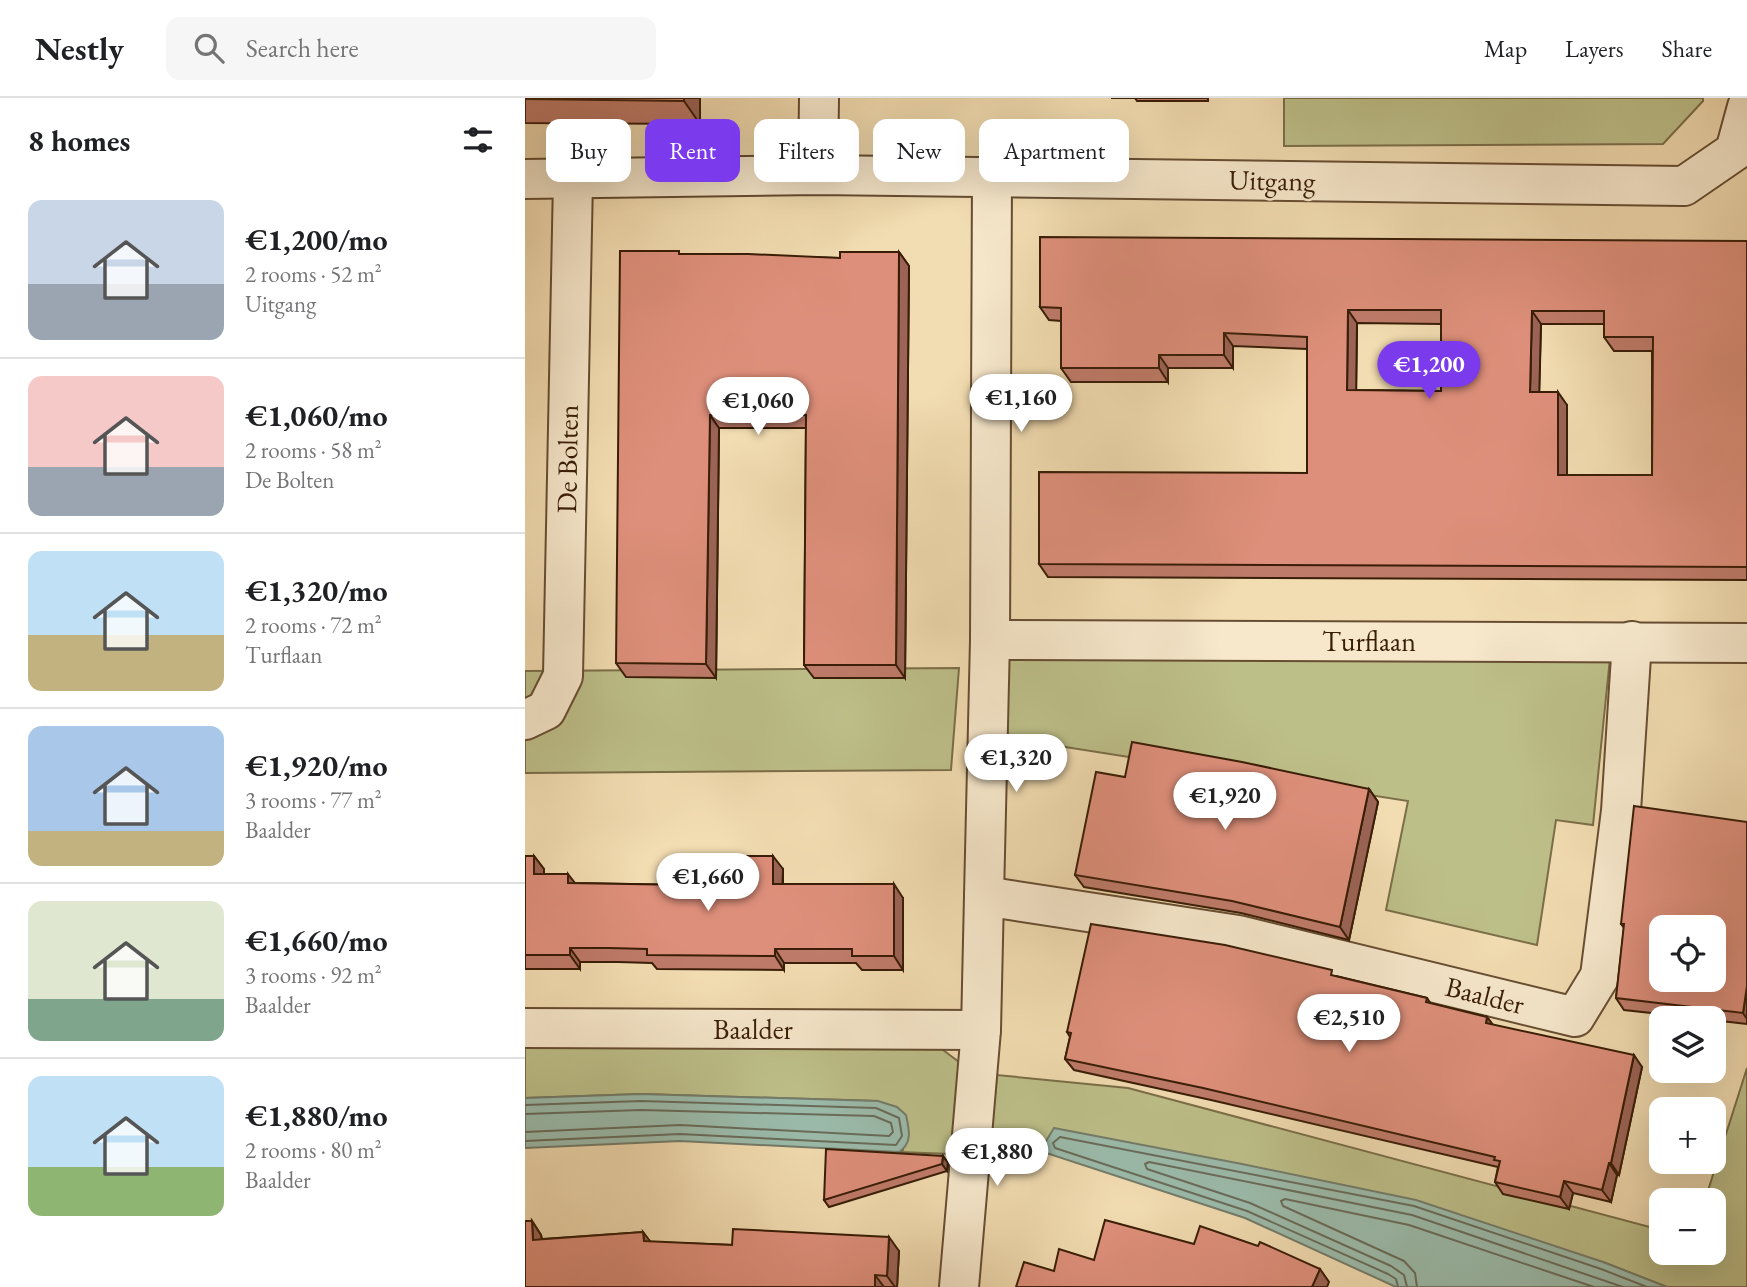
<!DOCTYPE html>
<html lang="en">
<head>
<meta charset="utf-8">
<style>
	:root { --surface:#fff; --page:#f6f6f6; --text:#202124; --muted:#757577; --line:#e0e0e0; --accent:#7c3aed }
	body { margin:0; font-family:"EB Garamond",serif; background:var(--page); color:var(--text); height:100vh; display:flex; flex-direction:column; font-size:26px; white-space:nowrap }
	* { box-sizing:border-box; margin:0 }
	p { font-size:23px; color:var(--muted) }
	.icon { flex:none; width:38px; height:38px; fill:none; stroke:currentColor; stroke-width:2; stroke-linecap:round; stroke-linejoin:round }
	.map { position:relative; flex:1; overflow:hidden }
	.panel { display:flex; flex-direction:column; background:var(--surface); width:525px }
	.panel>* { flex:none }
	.hud { position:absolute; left:21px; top:21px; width:665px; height:63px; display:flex; gap:14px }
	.buttons { position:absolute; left:1124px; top:817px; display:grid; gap:14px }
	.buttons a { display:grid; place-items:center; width:77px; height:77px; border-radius:14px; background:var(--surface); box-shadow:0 7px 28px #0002; font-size:35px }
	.price { position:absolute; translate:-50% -60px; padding:0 16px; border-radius:24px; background:#fff; color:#222; font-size:23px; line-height:46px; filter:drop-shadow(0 2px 4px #0008) }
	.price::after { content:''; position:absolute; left:50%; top:42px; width:21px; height:16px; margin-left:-10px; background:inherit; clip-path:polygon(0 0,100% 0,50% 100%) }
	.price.selected { background:var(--accent); color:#fff }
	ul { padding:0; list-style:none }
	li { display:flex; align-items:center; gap:21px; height:175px; padding:0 28px }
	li+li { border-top:2px solid var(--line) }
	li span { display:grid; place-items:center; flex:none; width:196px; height:140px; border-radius:14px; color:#555 }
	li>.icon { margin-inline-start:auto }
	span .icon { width:84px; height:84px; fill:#fffc; stroke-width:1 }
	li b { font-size:30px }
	h2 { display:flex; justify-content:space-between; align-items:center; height:84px; padding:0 28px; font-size:30px }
	.tag { padding:0 24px; border-radius:14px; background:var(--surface); box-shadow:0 7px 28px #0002; font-size:24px; line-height:63px }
	.tag.selected { background:var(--accent); color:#fff }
	header { display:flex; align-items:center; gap:42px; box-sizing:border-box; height:98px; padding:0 35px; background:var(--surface); border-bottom:2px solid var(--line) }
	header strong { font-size:33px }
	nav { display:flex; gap:38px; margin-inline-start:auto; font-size:24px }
	.search { width:490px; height:63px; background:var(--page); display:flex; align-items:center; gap:18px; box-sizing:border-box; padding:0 24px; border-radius:14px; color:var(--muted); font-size:26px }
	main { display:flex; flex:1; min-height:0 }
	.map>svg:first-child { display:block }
	.green { fill:#bdbf89; stroke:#7b6e48; stroke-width:2 }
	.water { fill:#9bbcac; stroke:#747c6a; stroke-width:2 }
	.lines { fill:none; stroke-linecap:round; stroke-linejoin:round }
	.shore { stroke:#6a6c5a; stroke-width:2 }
	.minor-casing { stroke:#674d32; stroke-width:42 }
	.minor { stroke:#f7e8cc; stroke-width:38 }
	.wall { fill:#bf7b6a; stroke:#391d07; stroke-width:2; fill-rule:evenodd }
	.shaded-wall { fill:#9b6456; stroke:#391d07; stroke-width:2 }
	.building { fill:#de8f7b; stroke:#391d07; stroke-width:2; fill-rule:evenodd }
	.labels { text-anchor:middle; stroke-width:5; stroke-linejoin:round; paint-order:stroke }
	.street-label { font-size:28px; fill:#391d07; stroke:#f7e8cc }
</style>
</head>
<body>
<header>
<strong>Nestly</strong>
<div class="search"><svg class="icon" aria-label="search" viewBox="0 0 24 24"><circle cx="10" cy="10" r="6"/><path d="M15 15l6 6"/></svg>Search here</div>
<nav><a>Map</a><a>Layers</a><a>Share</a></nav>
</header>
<main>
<section class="panel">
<h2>8 homes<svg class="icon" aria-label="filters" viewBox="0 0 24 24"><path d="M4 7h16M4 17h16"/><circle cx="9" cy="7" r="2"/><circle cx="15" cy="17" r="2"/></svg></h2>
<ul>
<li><span style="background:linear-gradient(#c9d6e8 60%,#9aa5b1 0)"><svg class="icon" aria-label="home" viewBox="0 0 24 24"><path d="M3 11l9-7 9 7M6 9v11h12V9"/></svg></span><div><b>€1,200/mo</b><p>2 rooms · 52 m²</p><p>Uitgang</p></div></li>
<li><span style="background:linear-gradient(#f6c9c9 65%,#9aa5b1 0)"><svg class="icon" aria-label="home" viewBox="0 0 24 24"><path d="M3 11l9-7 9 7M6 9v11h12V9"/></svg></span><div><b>€1,060/mo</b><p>2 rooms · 58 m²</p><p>De Bolten</p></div></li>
<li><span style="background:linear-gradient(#bfe0f5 60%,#c2b280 0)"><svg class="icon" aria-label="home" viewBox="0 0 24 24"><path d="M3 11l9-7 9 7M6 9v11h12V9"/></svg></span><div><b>€1,320/mo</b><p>2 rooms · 72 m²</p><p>Turflaan</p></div></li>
<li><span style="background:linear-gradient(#a9c7e8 75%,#c2b280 0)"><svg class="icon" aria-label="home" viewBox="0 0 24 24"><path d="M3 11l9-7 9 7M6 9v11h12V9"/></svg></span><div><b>€1,920/mo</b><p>3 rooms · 77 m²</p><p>Baalder</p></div></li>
<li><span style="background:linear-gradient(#dfe7d0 70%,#7fa58c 0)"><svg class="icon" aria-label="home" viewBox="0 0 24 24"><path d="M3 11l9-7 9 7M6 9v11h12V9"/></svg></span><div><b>€1,660/mo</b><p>3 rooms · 92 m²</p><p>Baalder</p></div></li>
<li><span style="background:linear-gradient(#bfe0f5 65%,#8fb573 0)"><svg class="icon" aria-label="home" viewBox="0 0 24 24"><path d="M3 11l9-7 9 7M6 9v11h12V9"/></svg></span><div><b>€1,880/mo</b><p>2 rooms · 80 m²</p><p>Baalder</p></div></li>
</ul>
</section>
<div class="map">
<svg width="1222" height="1189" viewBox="0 0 1222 1189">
	<rect width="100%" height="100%" fill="#f2dcb1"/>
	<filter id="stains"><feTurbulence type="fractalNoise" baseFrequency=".00286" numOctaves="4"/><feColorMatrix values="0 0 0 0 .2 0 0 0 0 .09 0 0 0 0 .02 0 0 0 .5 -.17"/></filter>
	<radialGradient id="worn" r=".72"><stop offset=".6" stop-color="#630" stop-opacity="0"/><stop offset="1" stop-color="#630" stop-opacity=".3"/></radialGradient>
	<g class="green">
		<path d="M759,0H1178V3L1138,46L759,48Z"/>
		<path d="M1085,560L1068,727L1031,722L1012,847L861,812L883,703L477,639V561Z"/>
		<path d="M434,570L426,672L0,675V573Z"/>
		<path d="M410,946L434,964L426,1056L374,1054L378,1052L353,1003L116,996L0,1000V948Z"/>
		<path d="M1222,970V1189H1142L1078,1164L530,1031L515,1053L465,1048L472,977L603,990L1136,1132V1155H1188V1102H1180Z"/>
	</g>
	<g class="water">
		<path d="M116,996L353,1003L372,1009L381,1017C384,1031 388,1045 374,1054L155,1043L0,1050V1000Z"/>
		<path d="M529,1030L717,1066L891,1102L1078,1164L1142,1189H871L720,1120L515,1053Z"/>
	</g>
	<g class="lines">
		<g class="shore">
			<path d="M0,1007L116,1003L351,1010L374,1020L377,1038L371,1047L155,1036L0,1043"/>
			<path d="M0,1016L116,1012L349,1018L366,1025L368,1034L364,1038L155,1027L0,1034"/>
			<path d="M873,1189L871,1181L863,1176L722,1113L530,1050L528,1045L535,1039L889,1108L1076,1171L1122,1189"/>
			<path d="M882,1189L879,1177L866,1168L725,1105L622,1071L620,1066L624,1064L887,1117L1098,1189"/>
			<path d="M892,1189L890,1175L879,1163L758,1108L756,1103L760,1101L884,1127L1069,1189"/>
		</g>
		<g class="minor-casing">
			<g id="minor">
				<path d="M293,77L294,0"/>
				<path d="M0,81L293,77L1159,88L1210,53L1222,9"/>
				<path d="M465,542L1222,545"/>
				<path d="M0,622L21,612L38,578L48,82"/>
				<path d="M459,798L465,542L467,79"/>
				<path d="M0,930L456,932"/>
				<path d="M434,1189L456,932L459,798L713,837L1050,919L1075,878L1096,713L1107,543"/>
			</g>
		</g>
		<use href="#minor" class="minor"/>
	</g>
	<g class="wall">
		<path d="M0,0H175V26L0,25Z"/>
		<path d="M586,0H683V3H612L610,0Z"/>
		<path d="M1222,143V482L523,479L514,466L782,375V251L708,248V270H643V284H546L536,270V223L524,222L515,209ZM832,225L916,226V293L831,292ZM1016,226H1079V239L1089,253H1127V377H1042V307L1014,294Z"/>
		<path d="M374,154L384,168L380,580H289L279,567L281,330H194L191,580L101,579L91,565L156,156L315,160Z"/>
		<path d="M600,679L844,691L853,704L824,842L716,815L559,789L550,777Z"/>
		<path d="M1222,724V926L1188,922V920H1172L1099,912L1091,900L1099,830L1096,826Z"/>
		<path d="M0,758H9L19,771V776L50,785L162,787L258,771V786L378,800V872H337L331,865H259V872L132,871L127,865L93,864H55V871H0Z"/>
		<path d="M811,878L902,900L906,906L962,919L968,927L1117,969L1094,1077H1092L1086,1104L1048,1095L1044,1111L978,1096L970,1084L973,1069L686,1002L549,972L540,961L545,939L542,934Z"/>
		<path d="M418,1058L423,1065L422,1073L304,1109L299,1102Z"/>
		<path d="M7,1123L16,1137L17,1141L118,1134L125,1144L374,1153L372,1189H0Z"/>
	</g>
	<g class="shaded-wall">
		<path d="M159,0H175V26L159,3Z"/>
		<path d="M374,154L384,168L380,580L371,567Z"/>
		<path d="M823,212L832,225L831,306L822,292Z"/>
		<path d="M1007,213L1016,226L1014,307L1005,294Z"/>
		<path d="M699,235L708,248V270L699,257Z"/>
		<path d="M634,257L643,270V284L634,270Z"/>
		<path d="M1033,294L1042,307V390L1033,377Z"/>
		<path d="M185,317L194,330L191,580L181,566Z"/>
		<path d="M844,691L853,704L824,842L815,829Z"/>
		<path d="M9,758L19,771V789L9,776Z"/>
		<path d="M248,758L258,771L257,800L248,786Z"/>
		<path d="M43,776L53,789L43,785Z"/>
		<path d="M369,786L378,800V872L369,858Z"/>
		<path d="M45,850L55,864V871L45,857Z"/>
		<path d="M250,851L259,865V872L250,858Z"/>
		<path d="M1222,888V921L1218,915Z"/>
		<path d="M962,919L971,931L961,925Z"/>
		<path d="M1109,957L1117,969L1094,1077L1086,1065Z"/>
		<path d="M418,1058L423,1065L422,1073L417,1066Z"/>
		<path d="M1084,1065L1092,1077L1086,1104L1077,1092Z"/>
		<path d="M1039,1083L1048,1095L1044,1111L1035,1099Z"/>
		<path d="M7,1123L16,1137L18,1156L8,1142Z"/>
		<path d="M118,1134L128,1147L119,1143Z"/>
		<path d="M364,1139L374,1153L372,1189H370L362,1178Z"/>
		<path d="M795,1171L804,1184L802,1189H787Z"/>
		<path d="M350,1177L359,1189H350Z"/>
	</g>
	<g class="building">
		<path d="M0,0H159V3L0,1Z"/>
		<path d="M515,139L1222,143V469L514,466V374L782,375V239L699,235V257H634V270H536V210L515,209ZM823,212H916V293L822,292ZM1007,213H1079V239H1128L1127,377H1033V294H1005Z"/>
		<path d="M95,153H154V156H223L315,160V154H374L371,567H279L281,317H185L181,566L91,565Z"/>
		<path d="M607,644L717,664L844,691L815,829L707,803L550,777L571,674L600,679Z"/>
		<path d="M1109,708L1222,724V888L1218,915L1091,900L1099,826H1096ZM1136,830H1188V882H1136Z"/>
		<path d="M0,758H9V776H43V785L162,787L164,758H248V786H369V858H327V851H250V858L122,857V851L84,850H45V857H0Z"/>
		<path d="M566,826L700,847L807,872L806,877L902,900L901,904L962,919L961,925L1109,957L1086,1065H1084L1077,1092L1039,1083L1035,1099L970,1084L975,1063L969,1062L970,1059L678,990L540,961L546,935L542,934Z"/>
		<path d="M301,1051L418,1058L417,1066L299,1102Z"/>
		<path d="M580,1122L669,1146L675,1128L733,1148L735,1144L795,1171L787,1189H491L499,1164L529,1173L534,1151L569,1162Z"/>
		<path d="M0,1123H7L8,1142L118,1134L119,1143L207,1147L208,1131L364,1139L362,1178L350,1177V1189H0Z"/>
	</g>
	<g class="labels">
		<g class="street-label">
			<text transform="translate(747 82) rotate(1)" y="10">Uitgang</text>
			<text transform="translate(42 361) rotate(-89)" y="10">De Bolten</text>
			<text x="844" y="553">Turflaan</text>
			<text transform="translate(960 897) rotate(14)" y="10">Baalder</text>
			<text x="228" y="941">Baalder</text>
		</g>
	</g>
	<rect width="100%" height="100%" filter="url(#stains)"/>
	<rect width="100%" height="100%" fill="url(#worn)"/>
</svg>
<div class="buttons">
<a><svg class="icon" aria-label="locate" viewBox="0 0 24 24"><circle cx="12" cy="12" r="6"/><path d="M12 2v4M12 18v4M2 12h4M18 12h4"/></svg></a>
<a><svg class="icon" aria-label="layers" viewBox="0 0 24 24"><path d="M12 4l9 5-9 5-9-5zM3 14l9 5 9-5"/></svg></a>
<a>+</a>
<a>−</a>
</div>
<b class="price selected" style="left:904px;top:303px">€1,200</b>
<b class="price" style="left:496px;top:336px">€1,160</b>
<b class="price" style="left:233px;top:339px">€1,060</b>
<b class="price" style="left:491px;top:696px">€1,320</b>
<b class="price" style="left:700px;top:734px">€1,920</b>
<b class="price" style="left:183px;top:815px">€1,660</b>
<b class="price" style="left:824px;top:956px">€2,510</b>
<b class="price" style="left:472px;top:1090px">€1,880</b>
<div class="hud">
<a class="tag">Buy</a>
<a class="tag selected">Rent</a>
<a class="tag">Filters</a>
<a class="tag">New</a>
<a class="tag">Apartment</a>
</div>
</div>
</main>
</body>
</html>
